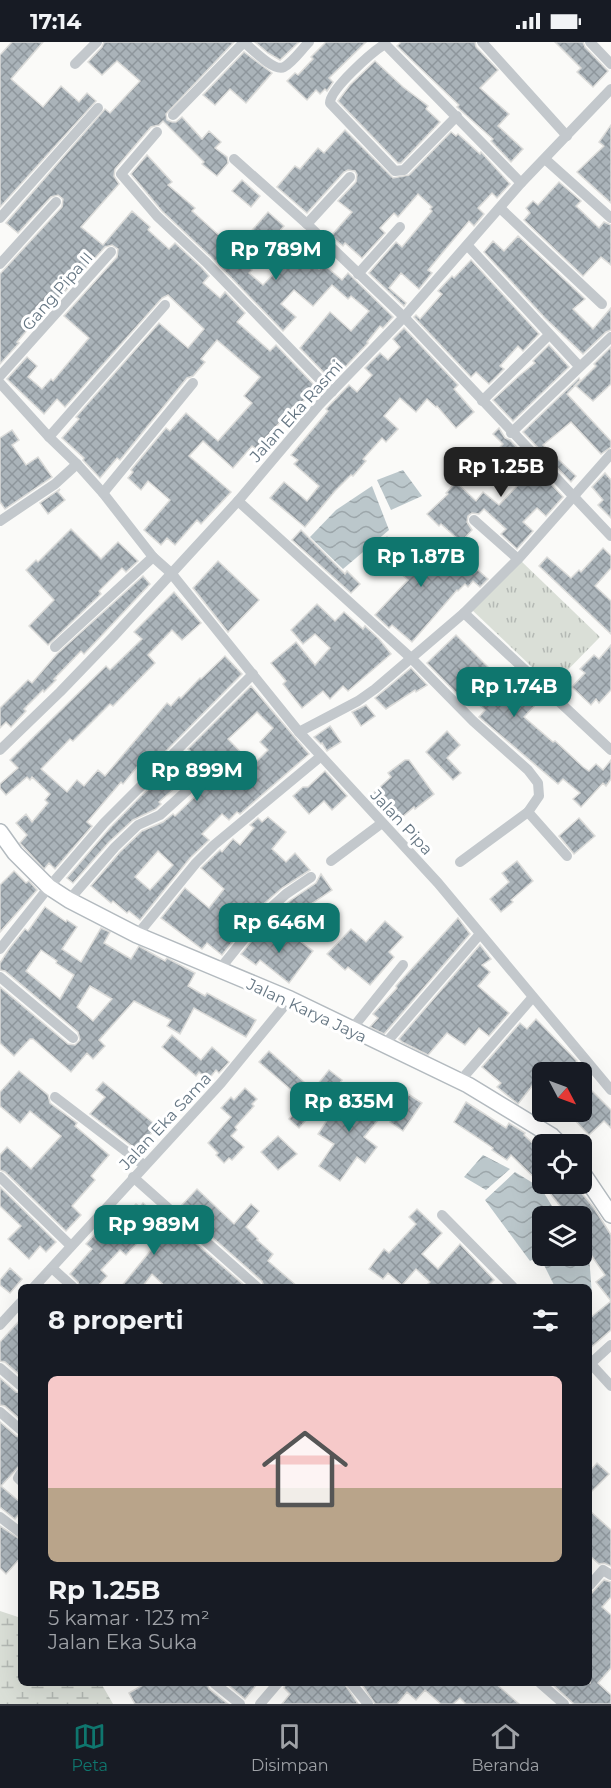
<!DOCTYPE html>
<html lang="id">
<head>
<meta charset="utf-8">
<style>
	:root { --surface:#171b24; --page:#242831; --text:#f1f3f6; --muted:#9ea1a6; --line:#363941; --accent:#0f766e }
	body { margin:0; font-family:Montserrat,sans-serif; background:var(--page); color:var(--text); height:100vh; display:flex; flex-direction:column; font-size:22px; white-space:nowrap }
	* { box-sizing:border-box; margin:0 }
	p { font-size:20px; color:var(--muted) }
	.icon { flex:none; width:33px; height:33px; fill:none; stroke:currentColor; stroke-width:2; stroke-linecap:round; stroke-linejoin:round }
	.map { position:relative; flex:1; overflow:hidden }
	.details { position:absolute; left:18px; top:1242px; width:574px; height:402px; display:flex; flex-direction:column; background:var(--surface); border-radius:9px; box-shadow:0 6px 24px #0002 }
	.details>* { flex:none }
	.needle { width:39px; rotate:131deg }
	.tools { position:absolute; left:532px; top:1020px; display:grid; gap:12px }
	.tools a { display:grid; place-items:center; width:60px; height:60px; border-radius:9px; background:var(--surface); box-shadow:0 6px 24px #0002; font-size:30px }
	.price { position:absolute; translate:-50% -51px; padding:0 14px; border-radius:12px; background:var(--accent); color:#fff; font-size:20px; line-height:39px; filter:drop-shadow(0 2px 3px #0008) }
	.price::after { content:''; position:absolute; left:50%; top:36px; width:18px; height:14px; margin-left:-9px; background:inherit; clip-path:polygon(0 0,100% 0,50% 100%) }
	.price.active { background:#222; color:#fff }
	ul { padding:0; list-style:none }
	li { display:grid; align-content:center; gap:12px; height:318px; padding:0 30px }
	li+li { border-top:2px solid var(--line) }
	li span { display:grid; place-items:center; height:186px; border-radius:9px; color:#555 }
	li>.icon { margin-inline-start:auto }
	span .icon { width:108px; height:108px; fill:#fffc; stroke-width:1 }
	li b { font-size:26px }
	h2 { display:flex; justify-content:space-between; align-items:center; height:72px; padding:0 30px; font-size:26px }
	.status { display:flex; justify-content:space-between; align-items:center; height:42px; padding:0 30px; background:var(--surface); direction:ltr }
	.status svg { height:16px; fill:currentColor }
	.menu { display:flex; justify-content:space-around; align-items:center; height:84px; border-top:2px solid var(--line); background:var(--surface); font-size:16px; color:var(--muted) }
	.menu a { display:grid; justify-items:center; gap:3px }
	.menu .active { color:var(--accent) }
	.map>svg:first-child { display:block }
	.grass { fill:url(#grass-tufts) }
	.wetland { fill:url(#wetland-marsh) }
	.water { fill:url(#water-waves) }
	.building { fill:url(#building-cross-hatch); stroke:#dcdcda; stroke-width:1.5; fill-rule:evenodd }
	.lines { fill:none; stroke-linecap:round; stroke-linejoin:round }
	.secondary-casing { stroke:#b3babf; stroke-width:18 }
	.street { stroke:#c3c8cc; stroke-width:10 }
	.secondary { stroke:#fff; stroke-width:15 }
	.labels { text-anchor:middle; stroke-width:6; stroke-linejoin:round; paint-order:stroke }
	.street-label { font-size:16px; fill:#657683; stroke:#fff }
</style>
</head>
<body>
<div class="status"><b>17:14</b><svg viewBox="0 0 49 12"><path d="M0 12V9h3v3zM5 12V6h3v6zM10 12V3h3v9zM15 12V0h3v12zM26 1h20v11H26zM47 4h2v5h-2z"/></svg></div>
<div class="map">
<svg width="611" height="1662" viewBox="0 0 611 1662">
	<defs>
		<pattern id="grass-tufts" width="24" height="20" patternUnits="userSpaceOnUse" patternTransform="scale(1.5)"><rect width="24" height="20" fill="#dadfd7"/><path d="M3 7l-1-3M5 7V3M7 7l1-3M15 17l-1-3M17 17v-4M19 17l1-3" fill="none" stroke="#b4b9b4"/></pattern>
		<pattern id="wetland-marsh" width="20" height="14" patternUnits="userSpaceOnUse" patternTransform="scale(1.5)"><rect width="20" height="14" fill="#dadfd7"/><path d="M1 5h8M5 5V1M11 12h8M15 12V8" fill="none" stroke="#b4b9b4"/></pattern>
		<pattern id="water-waves" width="16" height="10" patternUnits="userSpaceOnUse" patternTransform="scale(1.5)"><rect width="16" height="10" fill="#bbc7cb"/><path d="M0 5q4-4 8 0t8 0" fill="none" stroke="#9ca6aa"/></pattern>
		<pattern id="building-cross-hatch" width="8" height="8" patternUnits="userSpaceOnUse" patternTransform="scale(1.5)"><rect width="8" height="8" fill="#aab3b9"/><path d="M0 0l8 8M0 8l8-8" fill="none" stroke="#8e969c"/></pattern>
	</defs>
	<rect width="100%" height="100%" fill="#fafaf8"/>
	<path class="grass" d="M519,517L600,595L552,644L471,567Z"/>
	<path class="wetland" d="M0,1569L21,1576V1641H101L113,1662H0Z"/>
	<g class="water">
		<path d="M403,428L422,454L391,468L377,438Z"/>
		<path d="M372,444L389,488L343,527L310,495L336,468Z"/>
		<path d="M483,1113L510,1127L486,1148L464,1135Z"/>
		<path d="M515,1130L541,1146L558,1174H543V1212L530,1219L485,1158Z"/>
		<path d="M582,1205L589,1214L592,1252L590,1253V1245H555L544,1223L560,1214H582Z"/>
	</g>
	<g class="building">
		<path d="M12,0H43L11,37L43,65L61,44L79,60L87,51L96,59L0,165V13Z"/>
		<path d="M104,0H234L166,72L167,78L172,80H176L182,75L202,97L209,89L221,100L215,106L227,115L228,121L217,134L202,122L204,120L163,79L159,83L151,85L115,127L114,134L119,142L81,185L103,203L132,169L150,185L148,188L169,207L175,201L201,225L209,234L203,241L220,256L225,250L245,271L237,280L270,309L276,303L316,345L293,371L297,375L288,385L281,379L256,407L252,404L233,426L203,399L189,414L231,450L201,482L197,478L175,503L167,496L161,503L144,488L170,458L148,439L141,448L128,436L133,430L131,428L166,386L170,389L186,371L218,399L252,361L244,354L260,335L217,298L201,317L205,320L193,334L187,336L120,418L117,416L100,436L83,418L84,416L62,396L79,377L76,375L159,281L188,306L204,287L168,253L162,256L65,365L57,357L44,372L7,337L27,315L37,324L28,335L42,347L51,337L53,339L89,296L64,274L117,215L118,207L112,203L105,205L52,264L51,263L35,279L17,300L19,301L0,322V232L62,165L63,157L58,153L51,155L18,191L6,181L105,67L110,71L140,39L117,19L102,33L88,20L102,5Z"/>
		<path d="M255,0H299L280,18L268,11Z"/>
		<path d="M326,0H366L329,36L333,40L327,49L325,47L320,52L316,48L307,58L287,39L295,31L298,33L313,17L311,15Z"/>
		<path d="M401,0H475L476,5L498,28L480,46L509,72L498,84L523,107L511,120L491,99L493,97L457,65L459,63L397,4Z"/>
		<path d="M555,0H583L585,5L608,29L593,45L577,30L581,26Z"/>
		<path d="M244,10L272,31L246,61L230,47L215,63L203,53Z"/>
		<path d="M375,19L403,45L428,64L426,67L440,80L401,121H398L338,59L350,43Z"/>
		<path d="M611,83V161L577,130L604,104L599,100Z"/>
		<path d="M345,88L393,136L409,133L451,90L456,94L458,92L480,112L481,110L510,142L497,156L492,151L478,166L484,172L474,184L469,179L428,228L432,231L419,247L401,231L389,246L406,261L404,264L369,231L396,200L402,205L432,169L430,167L432,165L418,152L398,175L394,171L380,186L385,191L362,216L345,201L343,204L331,194L352,170L338,159L356,140L357,133L355,129L348,128L344,130L307,171L277,145L295,124L300,127L318,106L324,111Z"/>
		<path d="M147,113L172,140L168,143L195,166L192,169L231,204L229,207L252,228L249,231L263,243L298,207L319,227L323,222L342,238L348,231L393,275L383,286L380,284L367,300L368,301L332,339L300,306L330,270L351,289L369,269L351,254L348,257L332,243L313,264L294,248L281,262L296,275L283,289L211,215L162,169L131,132Z"/>
		<path d="M242,138L260,154L251,165L232,149Z"/>
		<path d="M559,140L581,159L576,164L599,186L604,180L611,183V223L601,215L583,234L524,178L530,171L526,166L533,159L538,163Z"/>
		<path d="M268,170L284,184L263,208L247,194Z"/>
		<path d="M518,194L585,257L573,267L593,287L611,266V288L606,290L583,312L545,276L484,210L493,199L504,209Z"/>
		<path d="M471,218L539,292L523,309L518,304L500,324L504,327L489,342L476,330L471,335L414,275L416,273L420,277L442,252L438,249L452,234L454,236Z"/>
		<path d="M404,286L458,343L454,347L474,370L456,386L437,364L436,365L427,357L416,370L400,356L384,374L398,387L386,400L382,396L363,417L366,419L353,434L351,433L335,449L305,485L270,456L284,440L307,459L319,444L294,422L298,418L291,413L328,369L326,367L349,343L357,350L372,333L365,326L380,311L388,318L400,305L393,297Z"/>
		<path d="M549,303L569,325L513,379L493,358L519,334L535,321L533,319Z"/>
		<path d="M611,305V342L593,359L576,344L596,324L594,322Z"/>
		<path d="M579,336L580,338L567,352L611,399V405L601,412L571,380L543,403L576,434L571,440L523,390Z"/>
		<path d="M499,386L505,396L510,398L563,455L546,474L537,466L523,480L533,489L517,507L501,492L506,487L484,467L479,472L472,471L468,474L467,480L472,488L461,500L441,482L439,484L427,472L448,452L446,451L456,440L476,459L483,450L499,463L518,443L489,417L503,402L493,392Z"/>
		<path d="M12,388L19,398L12,403L26,423L38,415L52,435L5,467L0,460V396Z"/>
		<path d="M605,431L611,438V476L598,463L603,458L592,445Z"/>
		<path d="M60,447L58,450L65,458L48,472L40,461Z"/>
		<path d="M71,487L101,517L118,500L138,519L126,530L122,526L99,549L101,552L48,603L29,584L54,558L26,528L36,518L38,520Z"/>
		<path d="M301,488L345,532L347,529L360,542L351,551L292,498Z"/>
		<path d="M387,495L433,533L456,509L488,537L480,545L473,539L468,545L465,542L458,549L457,548L412,600L392,583L389,586L375,573L408,538L391,523L387,528L370,514Z"/>
		<path d="M603,506L611,514V526L595,544L611,559V592L539,524L547,515L571,536L579,528L581,530Z"/>
		<path d="M218,519L259,558L228,590L193,546Z"/>
		<path d="M143,534L150,542L103,592L84,612L81,609L54,637L56,638L44,650L43,648L24,667L26,669L11,685L6,680L0,686V666L28,638L32,641L57,612Z"/>
		<path d="M174,550L201,581L182,598L172,588L148,613L155,621L113,664L110,662L73,699L70,697L41,727L67,750L77,738L84,744L98,728L105,734L167,661L171,664L179,655L181,656L200,636L201,637L225,614L242,632L162,713L159,710L142,729L137,725L123,742L121,740L87,780L92,784L55,827L49,821L44,827L20,801L27,793L16,781L26,772L32,780L48,761L45,758L50,752L32,735L30,738L27,735L6,753L0,746V742L18,726L10,718L106,624L110,628L142,597L134,590Z"/>
		<path d="M317,562L335,579L344,570L363,587L365,584L379,597L391,612L348,649L343,644L330,657L323,649L302,666L283,642L286,639L271,621L296,600L315,623L330,606L315,592L303,602L291,588Z"/>
		<path d="M456,593L518,655L527,645L537,653L533,657L537,661L524,675L553,700L555,699L583,725L589,729L596,722L603,728L611,718V737L606,744L603,741L581,765L573,757L580,751L563,737L558,742L479,675L485,668L468,653L463,658L427,621Z"/>
		<path d="M611,603V648L599,661L596,657L591,663L572,645L585,631L580,627L594,613L599,617Z"/>
		<path d="M411,626L427,643L416,650L415,648L386,667L375,656Z"/>
		<path d="M251,644L309,712L240,772L237,770L229,778L222,772L202,792L209,798L190,816L140,878L129,869L127,871L113,859L111,861L91,844L120,810L142,789L163,780L173,772L175,774L209,741L208,740L221,727V722L217,717H212L197,729L195,728L159,760L161,762L156,767L133,778L109,800L73,841L67,836L110,786L141,754L191,710L188,707ZM257,670L273,686L260,700L268,708L253,723L228,697ZM158,809L173,823L150,848L135,835Z"/>
		<path d="M366,663L375,674L361,684L352,670Z"/>
		<path d="M330,684L341,700L327,709L322,701L321,702L314,695Z"/>
		<path d="M447,689L460,703L447,716L461,731L453,738L426,710Z"/>
		<path d="M405,718H409L434,752L415,767L414,765L394,782L369,755L391,735L388,731Z"/>
		<path d="M325,729L347,754L332,768L324,759L309,772L293,754L303,745H308Z"/>
		<path d="M268,775L286,790L272,807L286,820L295,811L310,828L282,846L260,865L222,913L207,901L202,907L161,876L185,846L209,866L224,847L201,826L220,808L222,810L233,797L240,803L254,786L250,783L258,776L262,780Z"/>
		<path d="M579,776L595,794L574,812L559,794Z"/>
		<path d="M517,819L533,839L511,858L513,860L501,870L490,857L509,840L502,831Z"/>
		<path d="M14,829L26,841L29,839L37,848L0,890V843Z"/>
		<path d="M321,832L332,848L281,882L275,872L291,858L316,841Z"/>
		<path d="M45,865L66,880L67,878L77,885L62,907L81,920L101,886L110,890L104,901L131,917L139,904L165,919L167,916L195,931L188,944L205,954L207,951L256,978L246,995L194,966L180,992L167,984L171,978L134,959L99,998L105,1004L93,1017L87,1011L71,1030L33,997H30L14,1014L0,1001V945L68,1002L75,1003L80,998L78,990L5,929L0,928V921L9,907L25,887L28,889ZM41,908L57,919L56,921L74,933L60,957L26,929ZM90,944L112,957L93,979L77,965Z"/>
		<path d="M458,876L470,892L384,992L370,985L378,976L373,972L397,946L396,944Z"/>
		<path d="M385,879L403,895L389,910L394,915L370,943L348,925L345,928L327,912L351,887L366,900Z"/>
		<path d="M284,887L313,909L289,941L260,918L256,923L241,912L260,889L275,900Z"/>
		<path d="M480,903L491,917L482,923L490,930L478,944L509,971L489,994L479,986L465,1003L447,991L428,1013L402,1000L399,997Z"/>
		<path d="M536,977L577,1019L567,1030H543L518,1062L497,1045L501,1041L482,1025L520,981L527,987Z"/>
		<path d="M172,993L201,1018L212,1005L229,1020L219,1031L216,1028L208,1038L199,1030L196,1034L162,1005Z"/>
		<path d="M269,1009L313,1048L329,1028L342,1038L299,1086L289,1077L304,1059L259,1020Z"/>
		<path d="M19,1029L48,1053L50,1061L77,1081L75,1084L109,1113L91,1134L95,1138L72,1164L81,1173L66,1189L5,1130L0,1128V1113L7,1105L31,1127L61,1094L30,1069L20,1081L0,1064V1050Z"/>
		<path d="M103,1040L157,1084L144,1100L146,1102L140,1110L90,1072L105,1055L96,1048Z"/>
		<path d="M349,1044L384,1071L364,1095L377,1105L365,1121L357,1115L340,1139L319,1124L334,1102L318,1092Z"/>
		<path d="M582,1045L588,1052L592,1049L611,1068V1086L604,1079L589,1093L567,1070H582Z"/>
		<path d="M245,1046L257,1057L252,1062L254,1064L235,1085L237,1088L231,1094L244,1105L232,1118L229,1116L224,1121L216,1113L218,1111L208,1101L231,1075L221,1066L231,1055L234,1058Z"/>
		<path d="M408,1052L422,1061L403,1089L390,1080Z"/>
		<path d="M466,1060L506,1086L509,1081L525,1091L524,1093L543,1111V1142H574L594,1166L611,1193V1288L590,1306V1276L611,1259L596,1240L605,1233L582,1200V1174H568L549,1150L511,1113L507,1118L492,1108L493,1106L454,1080Z"/>
		<path d="M278,1094L297,1112L278,1128L261,1110Z"/>
		<path d="M0,1145L56,1200L46,1210L40,1204L29,1217L8,1197L21,1184L0,1164Z"/>
		<path d="M197,1147L234,1182L251,1162L259,1169L246,1185L258,1197L257,1198L273,1212L268,1219L298,1245H264L262,1239L179,1166Z"/>
		<path d="M143,1161L161,1178L165,1174L246,1245H166L152,1232L142,1245H121L160,1197L149,1188L126,1213L120,1208L101,1228L107,1234L97,1245H80L78,1240L70,1232L92,1207L86,1202L100,1187L111,1196L132,1173L128,1170L136,1162L140,1165Z"/>
		<path d="M417,1167L442,1191L422,1212L438,1227L460,1202L494,1238L487,1245H425L430,1240L416,1227L402,1243L388,1231L383,1237L369,1227L384,1207L389,1211L416,1182L409,1175Z"/>
		<path d="M10,1226L22,1237L10,1251L0,1243V1238Z"/>
		<path d="M21,1277V1334L5,1320L0,1319V1300Z"/>
		<path d="M0,1336L16,1350L21,1351V1378L5,1364L0,1363Z"/>
		<path d="M0,1380L16,1394L21,1395V1422L1,1444L21,1461V1470L15,1477L0,1465Z"/>
		<path d="M597,1421L609,1432L590,1451V1429Z"/>
		<path d="M590,1469L611,1488V1524L604,1521L599,1522L590,1514Z"/>
		<path d="M0,1484L21,1498V1515L6,1532L0,1526Z"/>
		<path d="M604,1538L611,1540V1555L602,1565L611,1573V1626L598,1641L611,1653V1662H574L551,1641H590V1553Z"/>
		<path d="M146,1641H207L209,1647L228,1662H135L129,1651Z"/>
		<path d="M226,1641H258L245,1657Z"/>
		<path d="M285,1641H344L358,1662H282L290,1652L284,1646Z"/>
		<path d="M361,1641H495L519,1662H466L460,1656L453,1662H441L425,1648L416,1658L407,1650L397,1662H375Z"/>
	</g>
	<g class="lines">
		<g class="secondary-casing">
			<g id="secondary">
				<path d="M0,790L15,811L49,845L69,858L137,893L290,957L468,1043L552,1094L560,1102"/>
				<path d="M582,1130L611,1173"/>
			</g>
		</g>
		<g class="street">
			<path d="M244,0C252,7 274,30 284,25C293,20 302,7 309,0"/>
			<path d="M482,0L567,94"/>
			<path d="M590,0L611,22"/>
			<path d="M75,22L97,0"/>
			<path d="M173,73L244,0"/>
			<path d="M457,74L404,128L395,129L330,61C330,47 372,10 385,2L521,141"/>
			<path d="M157,90L121,132L157,174L206,220L332,350"/>
			<path d="M234,117L307,182L404,275L611,494"/>
			<path d="M545,117L611,176"/>
			<path d="M500,166L602,262"/>
			<path d="M0,176L98,66"/>
			<path d="M307,182L350,135"/>
			<path d="M468,204L579,324"/>
			<path d="M0,222L56,160"/>
			<path d="M358,232L400,185"/>
			<path d="M0,334L111,210"/>
			<path d="M0,341L49,395L77,422L103,451L153,515L171,531L299,690L438,841L611,1048"/>
			<path d="M482,359L549,293"/>
			<path d="M511,391L611,295"/>
			<path d="M49,395L165,263"/>
			<path d="M103,451L193,341"/>
			<path d="M238,459L411,616L473,679L528,728L538,741L539,754L528,770L460,820"/>
			<path d="M474,478L518,517"/>
			<path d="M0,479L55,442L77,422"/>
			<path d="M464,571L611,708"/>
			<path d="M55,605L153,515"/>
			<path d="M299,690L358,659L375,647L464,571L520,515L611,412"/>
			<path d="M0,708L60,650L113,595L238,459L319,363L404,275L521,141L611,47"/>
			<path d="M528,770L567,814"/>
			<path d="M331,819L382,781"/>
			<path d="M69,858L115,805L138,783L160,773L214,724"/>
			<path d="M137,893L196,821L214,803L320,715"/>
			<path d="M0,907L49,845L104,781L253,632"/>
			<path d="M219,928L265,871L286,852L311,835"/>
			<path d="M0,935L73,996"/>
			<path d="M351,988L403,923"/>
			<path d="M384,1003L480,892"/>
			<path d="M460,1039L532,956"/>
			<path d="M55,1055L144,1123"/>
			<path d="M0,1135L71,1204"/>
			<path d="M133,1135L257,1245"/>
			<path d="M442,1173L513,1245"/>
			<path d="M52,1226L73,1245"/>
			<path d="M34,1245L221,1041L290,957"/>
			<path d="M0,1283L21,1260"/>
			<path d="M590,1321L611,1344"/>
			<path d="M590,1322L611,1303"/>
			<path d="M0,1326L21,1344"/>
			<path d="M0,1370L21,1388"/>
			<path d="M21,1431L18,1436L21,1439"/>
			<path d="M0,1475L21,1491"/>
			<path d="M590,1543L603,1528L611,1533"/>
			<path d="M214,1641L240,1662"/>
			<path d="M351,1641L368,1662"/>
			<path d="M540,1641L564,1662"/>
			<path d="M260,1662L278,1641"/>
		</g>
		<use href="#secondary" class="secondary"/>
	</g>
	<g class="labels">
		<g class="street-label">
			<text transform="translate(57 249) rotate(-49)" y="6">Gang Pipa II</text>
			<text transform="translate(296 369) rotate(-48)" y="6">Jalan Eka Rasmi</text>
			<text transform="translate(402 780) rotate(47)" y="6">Jalan Pipa</text>
			<text transform="translate(307 968) rotate(25)" y="6">Jalan Karya Jaya</text>
			<text transform="translate(165 1079) rotate(-47)" y="6">Jalan Eka Sama</text>
		</g>
	</g>
</svg>
<div class="tools">
<a><svg class="needle" viewBox="-14 -14 28 28"><path d="M0-13l5 13h-10z" fill="#e53935"/><path d="M0 13l5-13h-10z" fill="#9ea1a6"/></svg></a>
<a><svg class="icon" aria-label="locate" viewBox="0 0 24 24"><circle cx="12" cy="12" r="6"/><path d="M12 2v4M12 18v4M2 12h4M18 12h4"/></svg></a>
<a><svg class="icon" aria-label="layers" viewBox="0 0 24 24"><path d="M12 4l9 5-9 5-9-5zM3 14l9 5 9-5"/></svg></a>
</div>
<b class="price" style="left:276px;top:239px">Rp 789M</b>
<b class="price active" style="left:501px;top:456px">Rp 1.25B</b>
<b class="price" style="left:421px;top:546px">Rp 1.87B</b>
<b class="price" style="left:514px;top:676px">Rp 1.74B</b>
<b class="price" style="left:197px;top:760px">Rp 899M</b>
<b class="price" style="left:279px;top:912px">Rp 646M</b>
<b class="price" style="left:349px;top:1091px">Rp 835M</b>
<b class="price" style="left:154px;top:1214px">Rp 989M</b>
<section class="details">
<h2>8 properti<svg class="icon" aria-label="filters" viewBox="0 0 24 24"><path d="M4 7h16M4 17h16"/><circle cx="9" cy="7" r="2"/><circle cx="15" cy="17" r="2"/></svg></h2>
<ul>
<li><span style="background:linear-gradient(#f6c9c9 60%,#b9a48a 0)"><svg class="icon" aria-label="home" viewBox="0 0 24 24"><path d="M3 11l9-7 9 7M6 9v11h12V9"/></svg></span><div><b>Rp 1.25B</b><p>5 kamar · 123 m²</p><p>Jalan Eka Suka</p></div></li>
</ul>
</section>
</div>
<nav class="menu">
<a class="active"><svg class="icon" aria-label="map" viewBox="0 0 24 24"><path d="M3 6l6-2 6 2 6-2v14l-6 2-6-2-6 2zM9 4v14M15 6v14"/></svg>Peta</a>
<a><svg class="icon" aria-label="saved" viewBox="0 0 24 24"><path d="M7 4h10v16l-5-4-5 4z"/></svg>Disimpan</a>
<a><svg class="icon" aria-label="home" viewBox="0 0 24 24"><path d="M3 11l9-7 9 7M6 9v11h12V9"/></svg>Beranda</a>
</nav>
</body>
</html>
